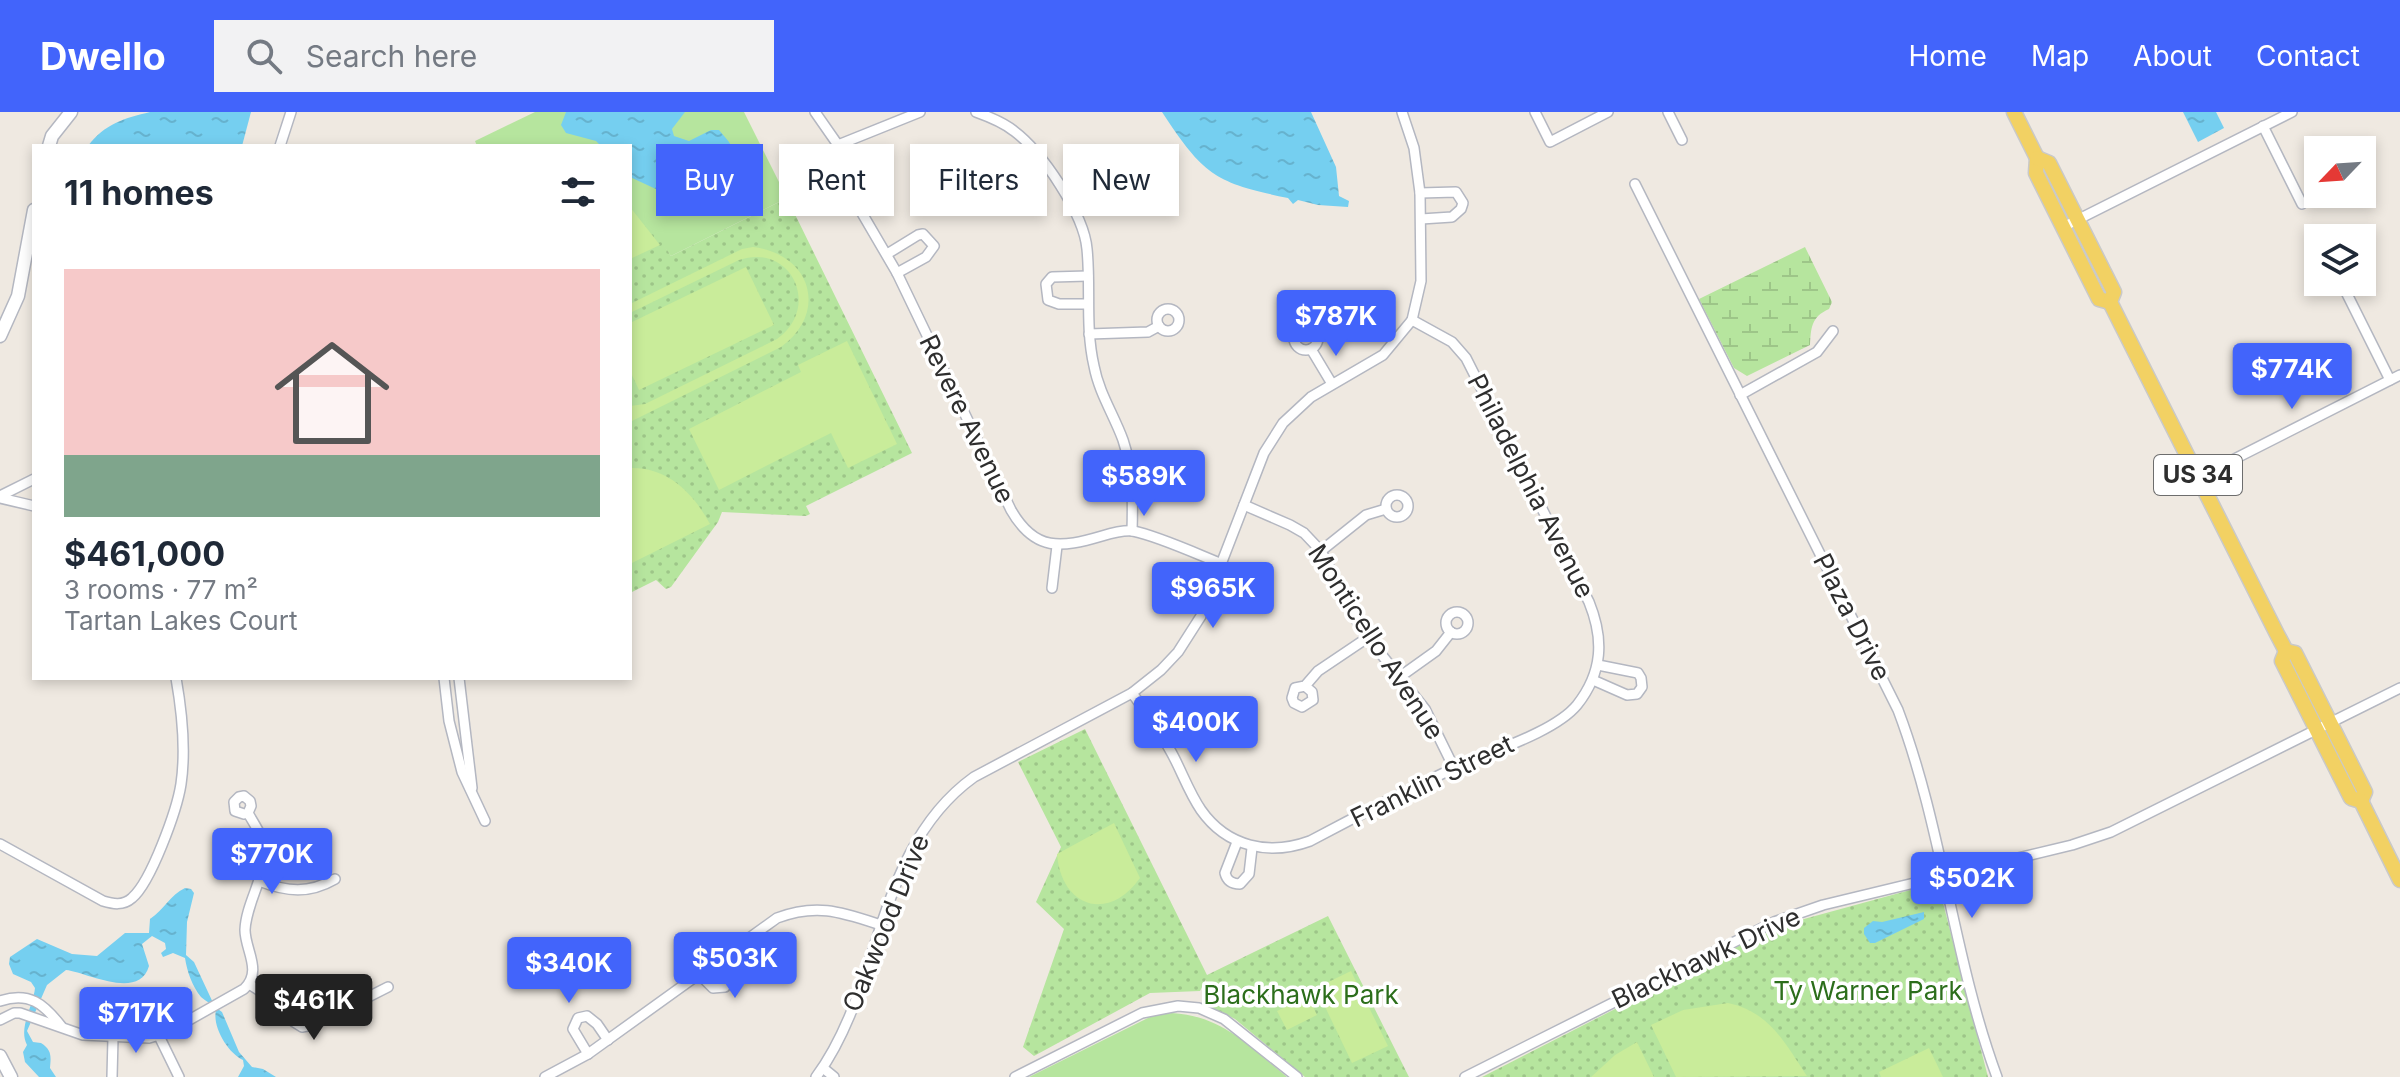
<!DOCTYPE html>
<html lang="en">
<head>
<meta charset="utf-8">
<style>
	:root { --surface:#fff; --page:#f2f2f3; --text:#1f2937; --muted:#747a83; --accent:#4264fb }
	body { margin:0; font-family:Inter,sans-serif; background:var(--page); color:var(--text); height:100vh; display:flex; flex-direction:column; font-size:30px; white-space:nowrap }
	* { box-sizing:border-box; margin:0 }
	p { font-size:26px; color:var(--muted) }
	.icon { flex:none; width:44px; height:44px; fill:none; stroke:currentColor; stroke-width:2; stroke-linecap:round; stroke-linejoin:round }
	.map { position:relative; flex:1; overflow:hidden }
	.details { position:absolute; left:32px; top:32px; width:600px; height:536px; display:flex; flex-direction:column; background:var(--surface); border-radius:0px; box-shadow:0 4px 12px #0003 }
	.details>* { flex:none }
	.hud { position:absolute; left:656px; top:32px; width:760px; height:72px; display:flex; gap:16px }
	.needle { width:52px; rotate:245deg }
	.tools { position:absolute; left:2304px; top:24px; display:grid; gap:16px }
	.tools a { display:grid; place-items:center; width:72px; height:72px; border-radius:0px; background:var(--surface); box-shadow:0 4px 12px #0003; font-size:40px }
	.price { position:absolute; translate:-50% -68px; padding:0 18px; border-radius:8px; background:var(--accent); color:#fff; font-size:26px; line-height:52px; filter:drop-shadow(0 2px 4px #0008) }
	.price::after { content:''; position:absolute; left:50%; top:48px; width:24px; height:18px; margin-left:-12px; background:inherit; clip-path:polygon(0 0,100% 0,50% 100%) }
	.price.active { background:#222; color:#fff }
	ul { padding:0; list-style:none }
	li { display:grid; align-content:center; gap:16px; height:424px; padding:0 32px }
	li span { display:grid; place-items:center; height:248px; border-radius:0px; color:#555 }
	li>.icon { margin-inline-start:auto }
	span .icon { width:144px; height:144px; fill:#fffc; stroke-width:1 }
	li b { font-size:34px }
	h2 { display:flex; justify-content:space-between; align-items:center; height:96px; padding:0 32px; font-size:34px }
	.pill { padding:0 28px; border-radius:0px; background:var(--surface); box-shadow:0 4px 12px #0003; font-size:28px; line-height:72px }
	.pill.active { background:var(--accent); color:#fff }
	header { display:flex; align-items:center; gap:48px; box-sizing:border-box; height:112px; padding:0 40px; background:var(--accent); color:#fff }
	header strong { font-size:38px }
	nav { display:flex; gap:44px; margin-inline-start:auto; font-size:28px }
	.search { width:560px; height:72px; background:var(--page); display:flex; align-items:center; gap:20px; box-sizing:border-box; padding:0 28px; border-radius:0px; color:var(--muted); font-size:30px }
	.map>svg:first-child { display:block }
	.grass { fill:#b6e59e }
	.wetland { fill:url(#wetland-marsh) }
	.park { fill:url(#park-dots) }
	.pitch { fill:#c9ec9a }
	.water { fill:url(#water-ripples) }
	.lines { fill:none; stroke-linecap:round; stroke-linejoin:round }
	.minor-casing { stroke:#b4b7c1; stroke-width:12 }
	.tertiary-casing { stroke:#b4b7c1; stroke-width:15 }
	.primary-casing { stroke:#c9c9c9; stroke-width:17 }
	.minor { stroke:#fff; stroke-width:9 }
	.tertiary { stroke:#fff; stroke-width:12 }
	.primary { stroke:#f2d163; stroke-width:14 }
	.labels { text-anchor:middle; stroke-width:7; stroke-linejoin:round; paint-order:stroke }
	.shield { fill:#fff; stroke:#6d6d6d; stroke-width:2 }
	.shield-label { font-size:24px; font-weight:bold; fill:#2e2e2e }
	.street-label { font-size:26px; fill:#2e2e2e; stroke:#fff }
	.park-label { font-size:26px; fill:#2c6e1b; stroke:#fff }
</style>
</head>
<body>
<header>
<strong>Dwello</strong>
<div class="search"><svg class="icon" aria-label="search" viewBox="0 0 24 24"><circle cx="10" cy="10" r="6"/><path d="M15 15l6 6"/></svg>Search here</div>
<nav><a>Home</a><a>Map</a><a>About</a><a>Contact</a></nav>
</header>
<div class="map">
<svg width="2400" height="965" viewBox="0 0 2400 965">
	<defs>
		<pattern id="wetland-marsh" width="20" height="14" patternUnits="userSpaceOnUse" patternTransform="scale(2)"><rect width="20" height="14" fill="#b6e59e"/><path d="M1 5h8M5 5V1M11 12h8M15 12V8" fill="none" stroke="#9dc588"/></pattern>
		<pattern id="park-dots" width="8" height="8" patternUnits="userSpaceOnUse" patternTransform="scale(2)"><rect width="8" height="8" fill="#b6e59e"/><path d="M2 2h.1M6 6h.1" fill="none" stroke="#9dc588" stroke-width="1.8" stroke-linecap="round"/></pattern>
		<pattern id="water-ripples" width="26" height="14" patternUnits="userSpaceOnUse" patternTransform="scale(2)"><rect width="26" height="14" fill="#75cff0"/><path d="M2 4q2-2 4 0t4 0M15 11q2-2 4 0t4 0" fill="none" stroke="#66b2ce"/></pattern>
	</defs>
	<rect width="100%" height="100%" fill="#efe9e1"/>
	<g class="grass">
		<path d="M535,0H744L787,86L671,144L630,89V34H477L475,29Z"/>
		<path d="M1172,901C1223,904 1250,935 1287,965H1029L1154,903Z"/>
	</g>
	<path class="wetland" d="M1805,135L1832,190L1829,197C1811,205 1811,216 1810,233L1747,264L1734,256L1699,187Z"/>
	<g class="park">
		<path d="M787,86L912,341L806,394L810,402L806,404L722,400L718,410L671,475L666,477L656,468L630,481V89L648,109L671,144Z"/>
		<path d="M1085,617L1207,863L1328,804L1409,965H1305L1235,907L1203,891L1206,867L1200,879L1150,881L1034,944L1023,935L1064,817L1036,790L1061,735L1018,650Z"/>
		<path d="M1925,774L1935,776L1941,783L1988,965H1482L1754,826L1804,807Z"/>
	</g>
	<g class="pitch">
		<path d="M630,95L660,133L630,147Z"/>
		<path d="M753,135C811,142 829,200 781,235L630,310V294L645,292L777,227C822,195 791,130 739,148L630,201V192L742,137Z"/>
		<path d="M746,155L774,213L639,278L630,259V211Z"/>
		<path d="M847,229L897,332L848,356L831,321L719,378L689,317L801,260L798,253Z"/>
		<path d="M630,356C668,355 693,381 710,412L630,452Z"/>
		<path d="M1114,711L1140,766C1108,811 1061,795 1057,742Z"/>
		<path d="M1351,859L1388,934L1352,951L1316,876Z"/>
		<path d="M1308,884L1317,903L1287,918L1277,899Z"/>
		<path d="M1728,891C1770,900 1785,931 1807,964L1676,965L1651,913L1683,898Z"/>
		<path d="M1637,930L1654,965H1591L1615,943Z"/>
		<path d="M1929,936L1943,965H1881L1879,960Z"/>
	</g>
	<g class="water">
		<path d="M150,0H251L242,34H88C104,12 125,6 150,0Z"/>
		<path d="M566,0H685L672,17L674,24L689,29L711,18H719C723,23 728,28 731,33C745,61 718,108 685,100L679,80L665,76L658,78L630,65V34H601L596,29L566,21L561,13Z"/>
		<path d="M1162,0H1311L1336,55L1339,84L1349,89L1348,95L1318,93L1298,88L1293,92L1288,86C1214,71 1203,62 1162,0Z"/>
		<path d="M2183,0H2216L2224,16L2198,30Z"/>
		<path d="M185,776L191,777L194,781L187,810L186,843L194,850L215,895L222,900L239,940L252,955L263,957L276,965H238L244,954L243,948C228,941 212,915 216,898C211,891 207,890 201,885C192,874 187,859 185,846L173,841L163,845L161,841L166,837L165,831L152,824L142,832L149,854C139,889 86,860 66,858L47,873L27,919L33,930L41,931C52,938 51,944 50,956L56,965H39L25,950L23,940L27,933C18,916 33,895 35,876L31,870L13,862L9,852L10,845L37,827L72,842L97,844L125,821H149L150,807C164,798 170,783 185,776Z"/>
		<path d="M1924,800V807L1875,831H1870L1864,822V816L1873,809L1882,810Z"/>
	</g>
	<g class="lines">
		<g class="minor-casing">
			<g id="minor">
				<path d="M815,0L838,33L859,96L897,161L1011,398C1035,440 1061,436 1102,424C1112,421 1123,418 1133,419C1158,424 1197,442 1222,452"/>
				<path d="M976,0C990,5 1003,10 1014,19C1042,40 1084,102 1087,137C1091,176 1085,215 1094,254C1099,281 1114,303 1123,328C1133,358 1133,388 1132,419"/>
				<path d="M1535,0L1550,30L1608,0"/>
				<path d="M1668,0L1682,28"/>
				<path d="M2263,14L2302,92"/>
				<path d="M838,33L920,0"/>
				<path d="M280,34L291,0"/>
				<path d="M1635,72L1898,598C1943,717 1953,846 1997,965"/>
				<path d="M1420,81L1456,80L1463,91L1461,97L1452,105L1421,107"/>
				<path d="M2063,115L2292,0"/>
				<path d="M887,142L918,123L923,122L934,134L926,145L897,161"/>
				<path d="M1088,164L1052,165L1046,172L1048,188L1059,192H1088"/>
				<path d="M2342,172L2390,268"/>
				<circle cx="1168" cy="208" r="11"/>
				<circle cx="1306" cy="226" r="12"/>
				<path d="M1089,222L1148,220L1159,214"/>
				<path d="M1311,237L1332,272"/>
				<path d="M1740,283L1817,240L1833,219"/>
				<path d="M2199,365L2400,263"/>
				<circle cx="1397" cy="394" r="11"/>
				<path d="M0,384L34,367"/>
				<path d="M0,386L34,394"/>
				<path d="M1244,393L1290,413L1304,421L1321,439L1361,517L1425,597L1454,656"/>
				<path d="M1321,439L1366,403L1386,397"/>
				<path d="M1052,476L1057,434"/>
				<circle cx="1457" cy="511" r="11"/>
				<path d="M1401,564L1436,539L1451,520"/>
				<path d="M444,566L449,609L462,660L485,709"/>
				<path d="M459,566L472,676"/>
				<path d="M1593,568L1627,583L1637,582L1642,575L1641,566L1638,561L1598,553"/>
				<path d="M1305,574L1312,580L1313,588L1302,595L1294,591L1292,586L1295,576L1305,574L1318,559L1367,526"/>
				<path d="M1132,581C1146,600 1159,618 1170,638C1181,657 1188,679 1201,698C1227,735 1269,744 1310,729C1357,704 1404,680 1452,657C1486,641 1554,621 1577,593C1603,560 1604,527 1589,490L1466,246L1452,230L1412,208"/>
				<path d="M1237,730L1225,761C1227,769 1232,772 1240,772L1249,762L1252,736"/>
				<path d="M0,732L103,789C113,792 123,794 132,786C151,770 177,698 181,672C186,638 182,600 176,566"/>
				<path d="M259,769C287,780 309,782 335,767"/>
				<path d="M699,862L713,876L725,875L730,864L721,846"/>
				<path d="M249,872L279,891L294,910L302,915L313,913L388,875"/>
				<path d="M0,889C29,879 44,892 61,914"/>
				<path d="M0,908L14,901H20L83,923L149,926L166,921L244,877C263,859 245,838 245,818C246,792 264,767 265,740C265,727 254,712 248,701L251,694L250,689L244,684L239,685L234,690L235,699L244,702L248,701"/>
				<path d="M159,924L179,965"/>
				<path d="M588,942L573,917L578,906L587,904L597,912L608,928"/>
				<path d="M823,956L834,965"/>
				<path d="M112,965L113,926"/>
				<path d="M545,965L588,942L777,806C817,791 841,800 881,813"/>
				<path d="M816,965C884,873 874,737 974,665L1132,581L1161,558L1178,540L1201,504L1264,341L1283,311L1311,285L1383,243L1412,208L1421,169L1420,81L1414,36L1402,0"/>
				<path d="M1015,965L1142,901L1178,894L1199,896L1224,907L1297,965"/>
				<path d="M1465,965L1774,810L1823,793L2072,733L2111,720L2400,576"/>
			</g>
		</g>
		<g class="tertiary-casing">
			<g id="tertiary">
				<path d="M49,34L52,24L71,0"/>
				<path d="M0,224L18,184L34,98"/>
				<path d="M0,944L11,965"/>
			</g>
		</g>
		<g class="primary-casing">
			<g id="primary">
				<path d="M2014,0L2037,46L2036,61L2099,187L2110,190"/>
				<path d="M2037,46L2049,51L2114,180L2110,190L2122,214L2277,522L2286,539L2295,541L2365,680L2361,689"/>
				<path d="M2286,539L2282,549L2351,686L2361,689L2400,768"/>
			</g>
		</g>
		<use href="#minor" class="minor"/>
		<use href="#tertiary" class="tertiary"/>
		<use href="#primary" class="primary"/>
	</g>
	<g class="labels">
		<rect class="shield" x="2154" y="343" width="88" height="40" rx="6"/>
		<g class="shield-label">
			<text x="2198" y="371">US 34</text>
		</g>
		<g class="street-label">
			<text transform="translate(967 307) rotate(64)" y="9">Revere Avenue</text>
			<text transform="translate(1531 374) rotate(63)" y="9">Philadelphia Avenue</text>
			<text transform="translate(1852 505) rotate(63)" y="9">Plaza Drive</text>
			<text transform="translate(1376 530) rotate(57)" y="9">Monticello Avenue</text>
			<text transform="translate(1432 669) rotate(-26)" y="9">Franklin Street</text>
			<text transform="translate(886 811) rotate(-68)" y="9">Oakwood Drive</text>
			<text transform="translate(1706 846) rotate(-25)" y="9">Blackhawk Drive</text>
		</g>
		<g class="park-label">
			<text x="1868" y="888">Ty Warner Park</text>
			<text x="1301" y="892">Blackhawk Park</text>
		</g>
	</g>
</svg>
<div class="tools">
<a><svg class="needle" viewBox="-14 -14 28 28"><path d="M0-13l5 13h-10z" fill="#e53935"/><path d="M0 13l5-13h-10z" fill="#747a83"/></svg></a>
<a><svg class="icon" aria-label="layers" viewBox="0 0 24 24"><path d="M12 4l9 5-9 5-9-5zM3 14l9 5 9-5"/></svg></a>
</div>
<b class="price" style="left:1336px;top:246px">$787K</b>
<b class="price" style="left:2292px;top:299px">$774K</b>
<b class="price" style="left:1144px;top:406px">$589K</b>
<b class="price" style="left:1213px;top:518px">$965K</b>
<b class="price" style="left:1196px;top:652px">$400K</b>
<b class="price" style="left:272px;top:784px">$770K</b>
<b class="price" style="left:1972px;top:808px">$502K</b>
<b class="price" style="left:735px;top:888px">$503K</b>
<b class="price" style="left:569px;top:893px">$340K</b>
<b class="price active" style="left:314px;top:930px">$461K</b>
<b class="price" style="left:136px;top:943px">$717K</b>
<div class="hud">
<a class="pill active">Buy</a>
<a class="pill">Rent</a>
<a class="pill">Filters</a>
<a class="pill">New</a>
</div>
<section class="details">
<h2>11 homes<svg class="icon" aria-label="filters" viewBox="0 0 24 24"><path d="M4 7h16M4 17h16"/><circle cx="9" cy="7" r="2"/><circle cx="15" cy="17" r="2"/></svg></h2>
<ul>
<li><span style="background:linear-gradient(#f6c9c9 75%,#7fa58c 0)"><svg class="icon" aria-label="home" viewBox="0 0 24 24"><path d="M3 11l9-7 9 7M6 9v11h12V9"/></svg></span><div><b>$461,000</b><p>3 rooms · 77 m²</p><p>Tartan Lakes Court</p></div></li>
</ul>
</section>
</div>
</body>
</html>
